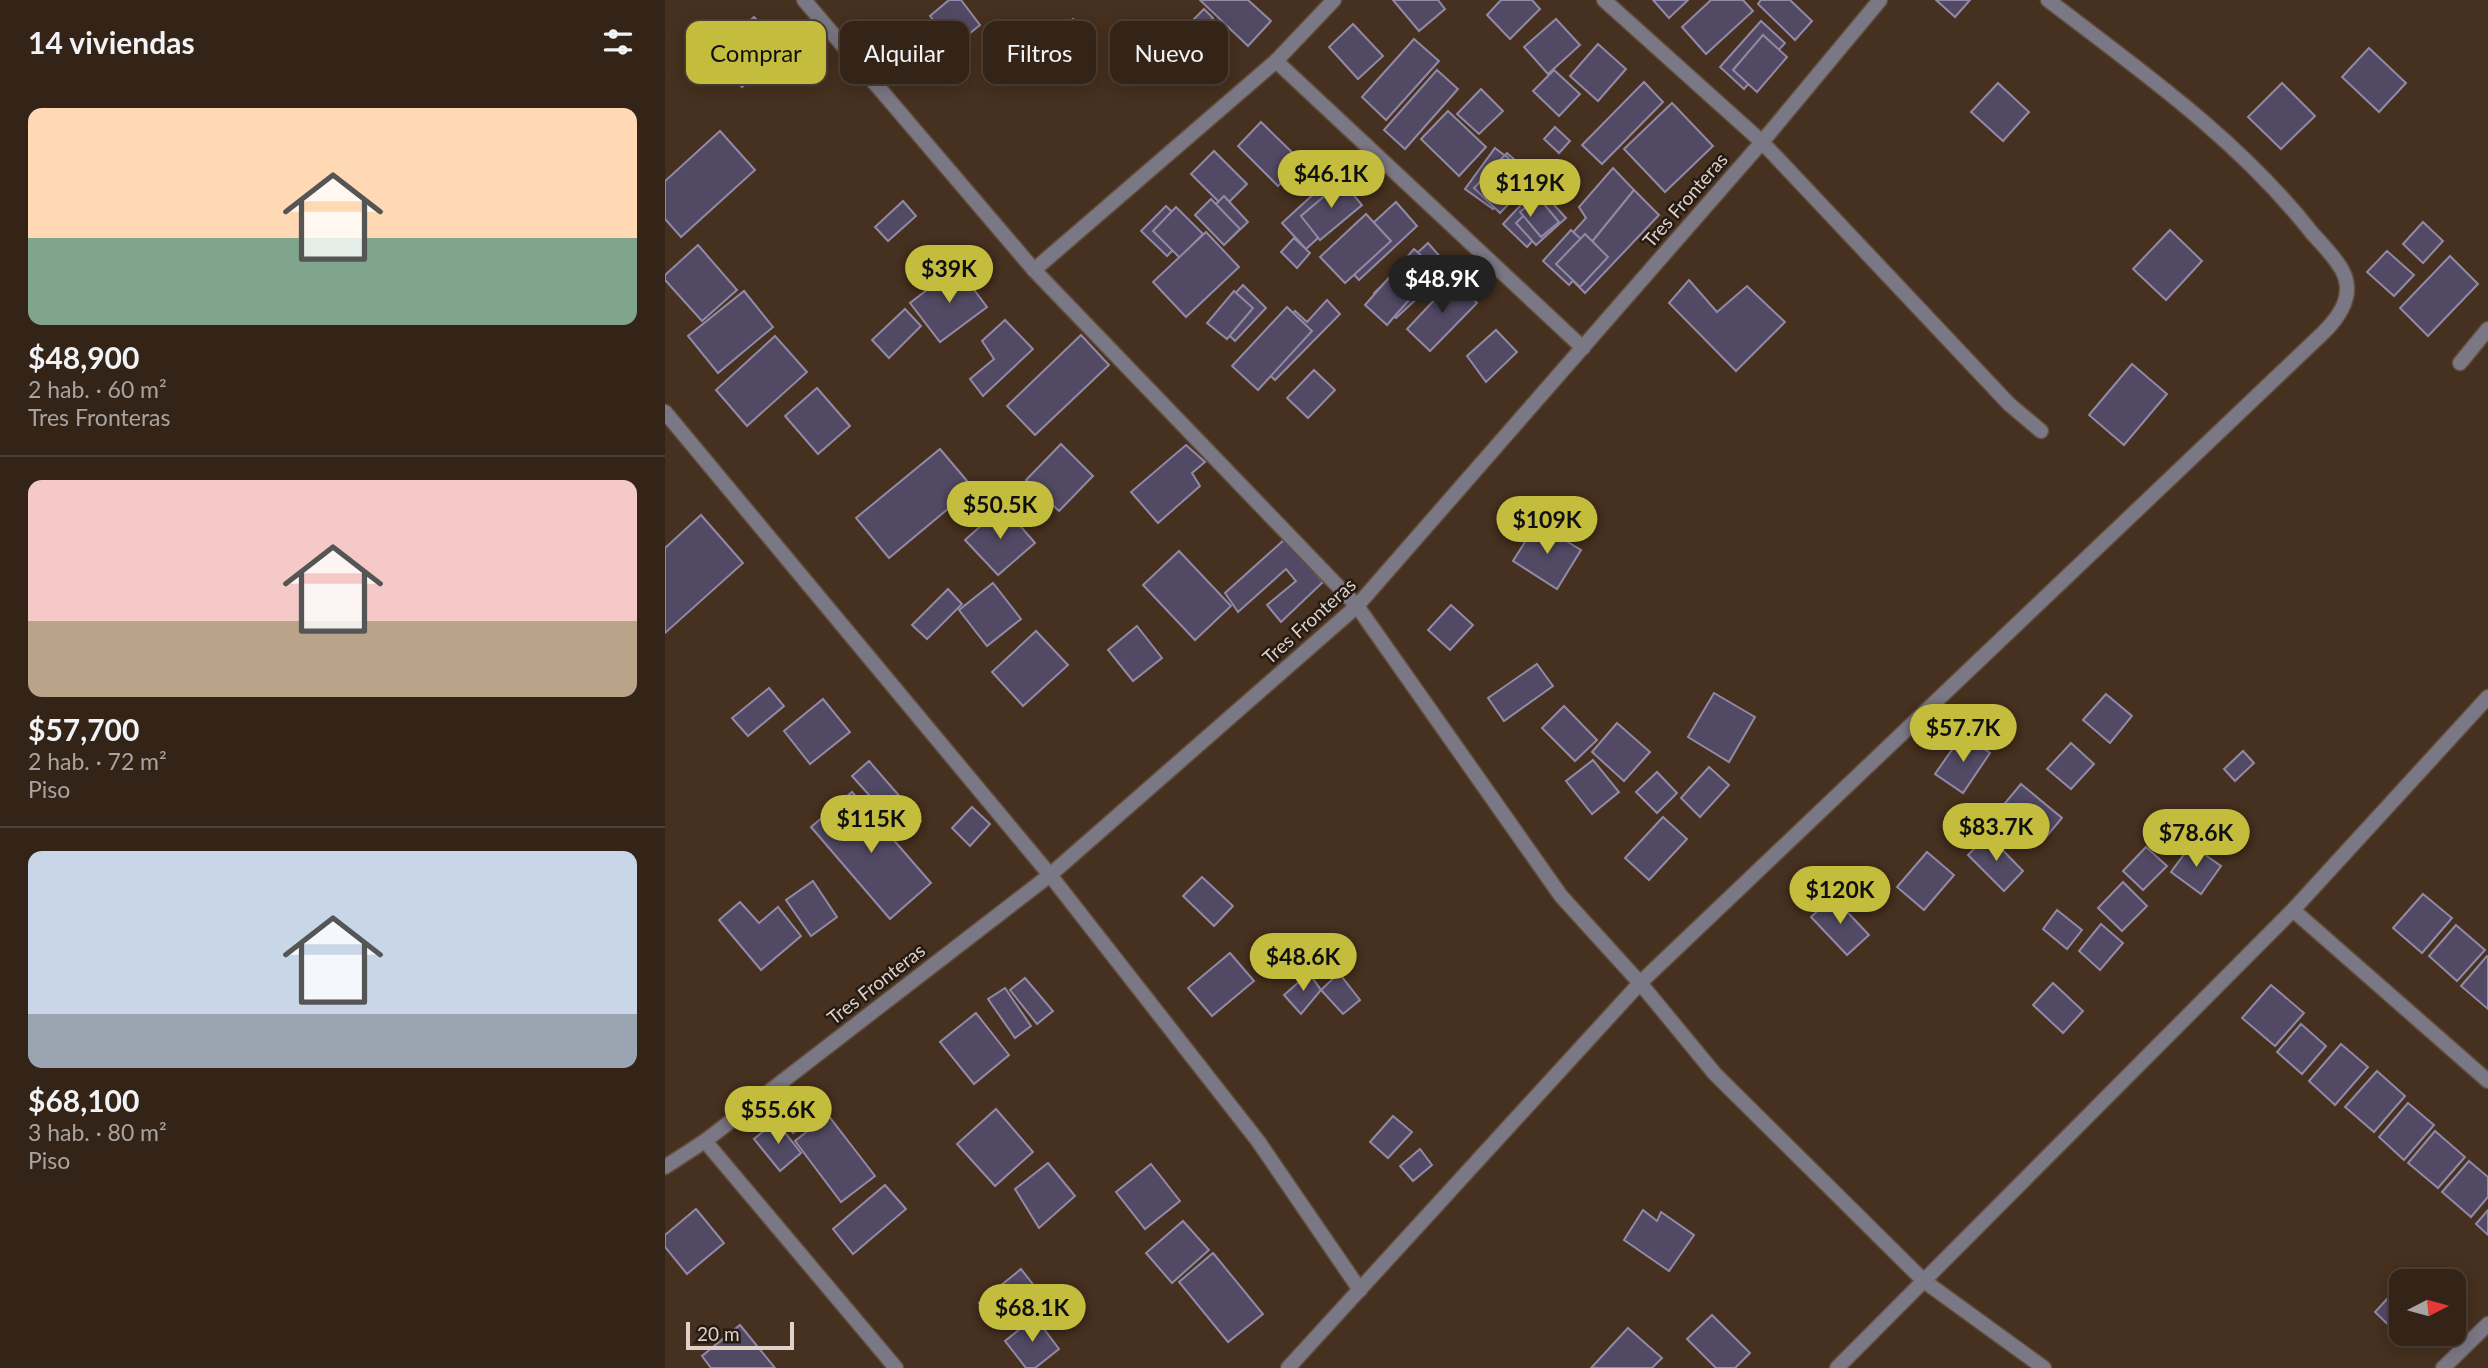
<!DOCTYPE html>
<html lang="es">
<head>
<meta charset="utf-8">
<style>
	:root { --surface:#342417; --page:#3f3024; --text:#f1f3f6; --muted:#a9a4a1; --line:#4e4136; --accent:#c4bc3d }
	body { margin:0; font-family:Lato,sans-serif; background:var(--page); color:var(--text); height:100vh; display:flex; flex-direction:column; font-size:26px; white-space:nowrap }
	* { box-sizing:border-box; margin:0 }
	p { font-size:23px; color:var(--muted) }
	.icon { flex:none; width:38px; height:38px; fill:none; stroke:currentColor; stroke-width:2; stroke-linecap:round; stroke-linejoin:round }
	.map { position:relative; flex:1; overflow:hidden }
	.sheet { display:flex; flex-direction:column; background:var(--surface); width:665px }
	.sheet>* { flex:none }
	.hud { position:absolute; left:21px; top:21px; width:665px; height:63px; display:flex; gap:14px }
	.needle { width:46px; rotate:84deg }
	.fabs { position:absolute; left:1724px; top:1269px; display:grid; gap:14px }
	.fabs a { display:grid; place-items:center; width:77px; height:77px; border-radius:14px; background:var(--surface); box-shadow:0 4px 18px #0003,0 0 0 2px var(--line); font-size:35px }
	.scale { position:absolute; left:21px; bottom:18px; width:108px; box-sizing:border-box; padding-left:7px; border:4px solid #dfd1c7; border-top:0; font-size:19px; line-height:24px; white-space:nowrap; color:#dfd1c7; -webkit-text-stroke:5px #251b13; paint-order:stroke }
	.price { position:absolute; translate:-50% -60px; padding:0 16px; border-radius:24px; background:var(--accent); color:#111; font-size:23px; line-height:46px; filter:drop-shadow(0 2px 4px #0008) }
	.price::after { content:''; position:absolute; left:50%; top:42px; width:21px; height:16px; margin-left:-10px; background:inherit; clip-path:polygon(0 0,100% 0,50% 100%) }
	.price.active { background:#222; color:#fff }
	ul { padding:0; list-style:none }
	li { display:grid; align-content:center; gap:14px; height:371px; padding:0 28px }
	li+li { border-top:2px solid var(--line) }
	li span { display:grid; place-items:center; height:217px; border-radius:14px; color:#555 }
	li>.icon { margin-inline-start:auto }
	span .icon { width:126px; height:126px; fill:#fffc; stroke-width:1 }
	li b { font-size:30px }
	h2 { display:flex; justify-content:space-between; align-items:center; height:84px; padding:0 28px; font-size:30px }
	.chip { padding:0 24px; border-radius:14px; background:var(--surface); box-shadow:0 4px 18px #0003,0 0 0 2px var(--line); font-size:24px; line-height:63px }
	.chip.active { background:var(--accent); color:#111 }
	main { display:flex; flex:1; min-height:0 }
	.map>svg:first-child { display:block }
	.building { fill:#524a64; stroke:#9289a6; stroke-width:2 }
	.lines { fill:none; stroke-linecap:round; stroke-linejoin:round }
	.service-casing { stroke:#624d3d; stroke-width:17 }
	.minor-casing { stroke:#624d3d; stroke-width:17 }
	.service { stroke:#7b7885; stroke-width:14 }
	.minor { stroke:#7b7885; stroke-width:14 }
	.labels { text-anchor:middle; stroke-width:5; stroke-linejoin:round; paint-order:stroke }
	.street-label { font-size:19px; fill:#dfd1c7; stroke:#251b13 }
</style>
</head>
<body>
<main>
<section class="sheet">
<h2>14 viviendas<svg class="icon" aria-label="filters" viewBox="0 0 24 24"><path d="M4 7h16M4 17h16"/><circle cx="9" cy="7" r="2"/><circle cx="15" cy="17" r="2"/></svg></h2>
<ul>
<li><span style="background:linear-gradient(#ffd9b3 60%,#7fa58c 0)"><svg class="icon" aria-label="home" viewBox="0 0 24 24"><path d="M3 11l9-7 9 7M6 9v11h12V9"/></svg></span><div><b>$48,900</b><p>2 hab. · 60 m²</p><p>Tres Fronteras</p></div></li>
<li><span style="background:linear-gradient(#f6c9c9 65%,#b9a48a 0)"><svg class="icon" aria-label="home" viewBox="0 0 24 24"><path d="M3 11l9-7 9 7M6 9v11h12V9"/></svg></span><div><b>$57,700</b><p>2 hab. · 72 m²</p><p>Piso</p></div></li>
<li><span style="background:linear-gradient(#c9d6e8 75%,#9aa5b1 0)"><svg class="icon" aria-label="home" viewBox="0 0 24 24"><path d="M3 11l9-7 9 7M6 9v11h12V9"/></svg></span><div><b>$68,100</b><p>3 hab. · 80 m²</p><p>Piso</p></div></li>
</ul>
</section>
<div class="map">
<svg width="1823" height="1368" viewBox="0 0 1823 1368">
	<rect width="100%" height="100%" fill="#46301f"/>
	<g class="building">
		<path d="M284,0H296L315,25L289,46L265,16Z"/>
		<path d="M535,0H583L606,21L583,46Z"/>
		<path d="M728,0H773L780,9L754,31Z"/>
		<path d="M836,0H867L875,9L845,39L822,15Z"/>
		<path d="M988,0H1023L1004,18Z"/>
		<path d="M1046,0H1078L1088,11L1041,54L1017,27Z"/>
		<path d="M1096,0H1125L1147,21L1130,40L1093,4Z"/>
		<path d="M1271,0H1305L1290,17Z"/>
		<path d="M539,9L548,18L533,32L525,23Z"/>
		<path d="M89,17L119,47L77,87L47,56Z"/>
		<path d="M408,19L426,39L402,63L383,43Z"/>
		<path d="M891,19L915,45L883,74L859,47Z"/>
		<path d="M1096,21L1120,43L1079,89L1055,67Z"/>
		<path d="M688,24L718,56L693,79L664,47Z"/>
		<path d="M1098,35L1122,57L1092,92L1068,70Z"/>
		<path d="M749,39L774,61L721,120L697,97Z"/>
		<path d="M933,44L961,69L933,101L905,76Z"/>
		<path d="M1704,48L1741,83L1714,112L1677,77Z"/>
		<path d="M772,70L793,89L740,149L719,130Z"/>
		<path d="M889,70L915,94L894,116L868,91Z"/>
		<path d="M979,82L998,102L937,164L917,145Z"/>
		<path d="M1333,83L1364,112L1338,141L1306,112Z"/>
		<path d="M1617,83L1650,116L1616,149L1583,117Z"/>
		<path d="M816,89L838,111L814,134L792,114Z"/>
		<path d="M1007,103L1048,146L1000,192L959,149Z"/>
		<path d="M783,111L821,147L794,176L756,139Z"/>
		<path d="M596,122L637,162L613,186L573,146Z"/>
		<path d="M890,127L905,141L894,153L879,139Z"/>
		<path d="M55,131L90,170L16,237L0,219V181Z"/>
		<path d="M830,148L857,169L828,209L800,189Z"/>
		<path d="M549,151L582,184L559,207L526,174Z"/>
		<path d="M842,153L867,175L837,210L812,188Z"/>
		<path d="M840,155L866,181L835,213L809,188Z"/>
		<path d="M948,168L969,190L901,274L885,258L921,218L914,207Z"/>
		<path d="M666,178L690,204L641,249L617,223Z"/>
		<path d="M677,181L697,205L655,240L636,216Z"/>
		<path d="M969,190L994,215L920,293L901,274Z"/>
		<path d="M868,192L891,214L862,247L838,224Z"/>
		<path d="M880,195L901,218L871,245L851,223Z"/>
		<path d="M559,196L583,222L563,241L539,216Z"/>
		<path d="M873,197L894,222L876,237L855,212Z"/>
		<path d="M546,199L575,229L559,245L530,215Z"/>
		<path d="M238,201L251,216L223,241L210,227Z"/>
		<path d="M731,202L752,226L694,280L672,256Z"/>
		<path d="M501,206L527,231L502,256L476,231Z"/>
		<path d="M511,207L538,234L515,258L488,231Z"/>
		<path d="M701,214L726,241L680,283L655,257Z"/>
		<path d="M1758,222L1778,241L1758,263L1738,244Z"/>
		<path d="M906,230L932,254L904,285L878,261Z"/>
		<path d="M1505,230L1537,261L1501,300L1468,269Z"/>
		<path d="M541,232L574,267L521,317L488,282Z"/>
		<path d="M920,234L943,257L915,287L891,264Z"/>
		<path d="M629,238L645,253L632,268L616,252Z"/>
		<path d="M763,243L785,268L731,318L709,293Z"/>
		<path d="M33,245L72,290L37,321L0,280V275Z"/>
		<path d="M749,249L771,269L722,325L700,305Z"/>
		<path d="M1722,251L1749,275L1729,296L1702,272Z"/>
		<path d="M1785,256L1813,284L1763,336L1735,308Z"/>
		<path d="M292,267L322,307L275,342L245,303Z"/>
		<path d="M789,279L812,303L765,351L742,329Z"/>
		<path d="M1024,280L1052,312L1082,286L1120,322L1071,371L1004,303Z"/>
		<path d="M578,285L601,308L570,341L547,318Z"/>
		<path d="M79,291L108,327L53,373L23,336Z"/>
		<path d="M569,291L588,308L562,339L542,323Z"/>
		<path d="M662,300L675,314L610,380L584,356L630,311L642,322Z"/>
		<path d="M622,307L647,331L593,390L567,366Z"/>
		<path d="M240,309L256,326L224,358L207,340Z"/>
		<path d="M340,320L368,349L318,396L305,379L329,359L317,341Z"/>
		<path d="M831,330L852,352L821,382L802,356Z"/>
		<path d="M416,335L444,365L370,435L342,406Z"/>
		<path d="M110,336L142,372L82,426L51,390Z"/>
		<path d="M1467,364L1502,394L1459,445L1424,415Z"/>
		<path d="M649,370L670,390L643,418L622,398Z"/>
		<path d="M152,388L185,426L153,454L120,416Z"/>
		<path d="M396,444L428,476L394,511L361,480Z"/>
		<path d="M521,445L540,462L527,473L535,486L493,523L466,492Z"/>
		<path d="M275,449L308,488L224,558L191,518Z"/>
		<path d="M338,506L370,543L333,575L300,540Z"/>
		<path d="M36,515L78,563L0,633V548Z"/>
		<path d="M872,523L916,550L892,589L848,561Z"/>
		<path d="M620,539L658,582L616,622L602,605L631,581L621,569L573,612L560,593Z"/>
		<path d="M514,551L566,606L530,640L478,585Z"/>
		<path d="M328,583L356,619L322,646L294,610Z"/>
		<path d="M283,589L297,604L262,639L247,625Z"/>
		<path d="M786,605L808,625L785,650L763,630Z"/>
		<path d="M472,626L497,658L468,681L443,650Z"/>
		<path d="M371,631L403,665L358,706L327,672Z"/>
		<path d="M872,664L888,686L839,721L823,698Z"/>
		<path d="M104,688L119,706L83,736L67,718Z"/>
		<path d="M1049,693L1090,717L1064,762L1023,737Z"/>
		<path d="M1441,694L1467,716L1445,743L1418,720Z"/>
		<path d="M158,699L185,732L145,764L119,731Z"/>
		<path d="M899,706L932,740L910,761L877,728Z"/>
		<path d="M952,723L985,752L959,781L927,752Z"/>
		<path d="M1298,734L1325,753L1298,793L1270,774Z"/>
		<path d="M1406,743L1429,764L1406,789L1382,769Z"/>
		<path d="M1578,751L1589,763L1570,781L1559,769Z"/>
		<path d="M928,760L954,792L927,814L901,781Z"/>
		<path d="M204,761L256,821L240,835L187,776Z"/>
		<path d="M1044,767L1064,785L1035,817L1016,798Z"/>
		<path d="M992,772L1012,793L992,813L971,792Z"/>
		<path d="M1356,784L1397,818L1376,843L1335,809Z"/>
		<path d="M187,792L266,883L225,919L146,827Z"/>
		<path d="M307,807L325,824L305,846L287,828Z"/>
		<path d="M998,817L1022,839L984,880L960,858Z"/>
		<path d="M1323,835L1358,871L1339,891L1303,855Z"/>
		<path d="M1526,845L1556,866L1536,894L1506,872Z"/>
		<path d="M1481,847L1502,866L1478,890L1458,871Z"/>
		<path d="M1262,852L1289,875L1259,910L1232,887Z"/>
		<path d="M537,877L568,906L549,926L518,896Z"/>
		<path d="M148,881L172,917L146,936L121,900Z"/>
		<path d="M1458,882L1482,906L1457,931L1433,908Z"/>
		<path d="M1758,894L1787,918L1757,953L1728,928Z"/>
		<path d="M1168,897L1204,935L1182,955L1146,917Z"/>
		<path d="M75,902L94,923L113,907L136,936L96,970L54,920Z"/>
		<path d="M1392,910L1417,930L1402,949L1378,929Z"/>
		<path d="M1436,924L1458,943L1435,970L1414,951Z"/>
		<path d="M1791,925L1820,950L1792,981L1764,956Z"/>
		<path d="M565,953L589,981L547,1016L523,988Z"/>
		<path d="M1822,956L1823,957V1009L1796,986Z"/>
		<path d="M644,973L656,990L636,1014L619,995Z"/>
		<path d="M674,973L695,1000L678,1014L656,990Z"/>
		<path d="M360,978L388,1011L372,1024L345,990Z"/>
		<path d="M1388,983L1418,1011L1398,1033L1368,1005Z"/>
		<path d="M1606,985L1639,1013L1610,1046L1577,1018Z"/>
		<path d="M340,988L366,1026L350,1038L323,999Z"/>
		<path d="M311,1013L344,1055L309,1084L275,1042Z"/>
		<path d="M1636,1024L1661,1046L1637,1074L1612,1052Z"/>
		<path d="M1676,1044L1703,1067L1670,1105L1644,1081Z"/>
		<path d="M1712,1071L1740,1096L1709,1132L1680,1107Z"/>
		<path d="M144,1088L160,1109L128,1133L112,1113Z"/>
		<path d="M1743,1103L1769,1125L1739,1160L1714,1137Z"/>
		<path d="M331,1109L368,1152L330,1186L292,1144Z"/>
		<path d="M163,1115L210,1176L176,1202L130,1141Z"/>
		<path d="M728,1116L747,1132L723,1158L705,1142Z"/>
		<path d="M111,1121L136,1153L115,1171L89,1139Z"/>
		<path d="M1770,1131L1800,1157L1773,1188L1743,1163Z"/>
		<path d="M755,1149L767,1165L748,1181L735,1166Z"/>
		<path d="M1804,1161L1823,1177V1197L1806,1217L1777,1192Z"/>
		<path d="M383,1163L410,1196L374,1228L350,1189Z"/>
		<path d="M486,1164L515,1201L480,1229L451,1192Z"/>
		<path d="M220,1185L241,1209L188,1254L168,1229Z"/>
		<path d="M31,1209L59,1243L22,1274L0,1247V1235Z"/>
		<path d="M978,1210L992,1221L996,1212L1029,1235L1004,1271L959,1240Z"/>
		<path d="M1823,1210V1235L1811,1224Z"/>
		<path d="M518,1221L544,1250L507,1283L481,1253Z"/>
		<path d="M548,1253L598,1314L563,1342L514,1282Z"/>
		<path d="M356,1269L370,1287L328,1321L314,1303Z"/>
		<path d="M1736,1284V1333L1734,1335L1710,1312Z"/>
		<path d="M1047,1315L1085,1353L1070,1368H1051L1022,1339Z"/>
		<path d="M370,1317L394,1349L370,1368H361L340,1341Z"/>
		<path d="M75,1325L110,1368H46L37,1356Z"/>
		<path d="M963,1328L997,1358L987,1368H926Z"/>
	</g>
	<g class="lines">
		<g class="service-casing">
			<path id="service" d="M1097,142L1344,404L1376,431"/>
		</g>
		<g class="minor-casing">
			<g id="minor">
				<path d="M139,0L369,270L692,606L896,896L975,983L1050,1074L1259,1281L1379,1368"/>
				<path d="M939,0L1097,142"/>
				<path d="M611,61L918,348"/>
				<path d="M369,270L611,61L669,0"/>
				<path d="M1795,363L1823,329"/>
				<path d="M0,412L385,875L593,1141L695,1290"/>
				<path d="M1628,910L1823,1081"/>
				<path d="M40,1141L231,1368"/>
				<path d="M0,1167L40,1141L385,875L692,606L1097,142L1215,0"/>
				<path d="M623,1368L975,983L1659,332C1676,315 1690,294 1677,270C1670,257 1657,244 1647,233C1574,140 1476,71 1383,0"/>
				<path d="M1172,1368L1628,910L1823,697"/>
				<path d="M1778,1368L1823,1324"/>
			</g>
		</g>
		<use href="#service" class="service"/>
		<use href="#minor" class="minor"/>
	</g>
	<g class="labels">
		<g class="street-label">
			<text transform="translate(1020 200) rotate(-49)" y="7">Tres Fronteras</text>
			<text transform="translate(644 621) rotate(-42)" y="7">Tres Fronteras</text>
			<text transform="translate(211 984) rotate(-38)" y="7">Tres Fronteras</text>
		</g>
	</g>
</svg>
<div class="fabs">
<a><svg class="needle" viewBox="-14 -14 28 28"><path d="M0-13l5 13h-10z" fill="#e53935"/><path d="M0 13l5-13h-10z" fill="#a9a4a1"/></svg></a>
</div>
<div class="scale">20 m</div>
<b class="price" style="left:666px;top:210px">$46.1K</b>
<b class="price" style="left:865px;top:219px">$119K</b>
<b class="price" style="left:284px;top:305px">$39K</b>
<b class="price active" style="left:777px;top:315px">$48.9K</b>
<b class="price" style="left:335px;top:541px">$50.5K</b>
<b class="price" style="left:882px;top:556px">$109K</b>
<b class="price" style="left:1298px;top:764px">$57.7K</b>
<b class="price" style="left:206px;top:855px">$115K</b>
<b class="price" style="left:1331px;top:863px">$83.7K</b>
<b class="price" style="left:1531px;top:869px">$78.6K</b>
<b class="price" style="left:1175px;top:926px">$120K</b>
<b class="price" style="left:638px;top:993px">$48.6K</b>
<b class="price" style="left:113px;top:1146px">$55.6K</b>
<b class="price" style="left:367px;top:1344px">$68.1K</b>
<div class="hud">
<a class="chip active">Comprar</a>
<a class="chip">Alquilar</a>
<a class="chip">Filtros</a>
<a class="chip">Nuevo</a>
</div>
</div>
</main>
</body>
</html>
